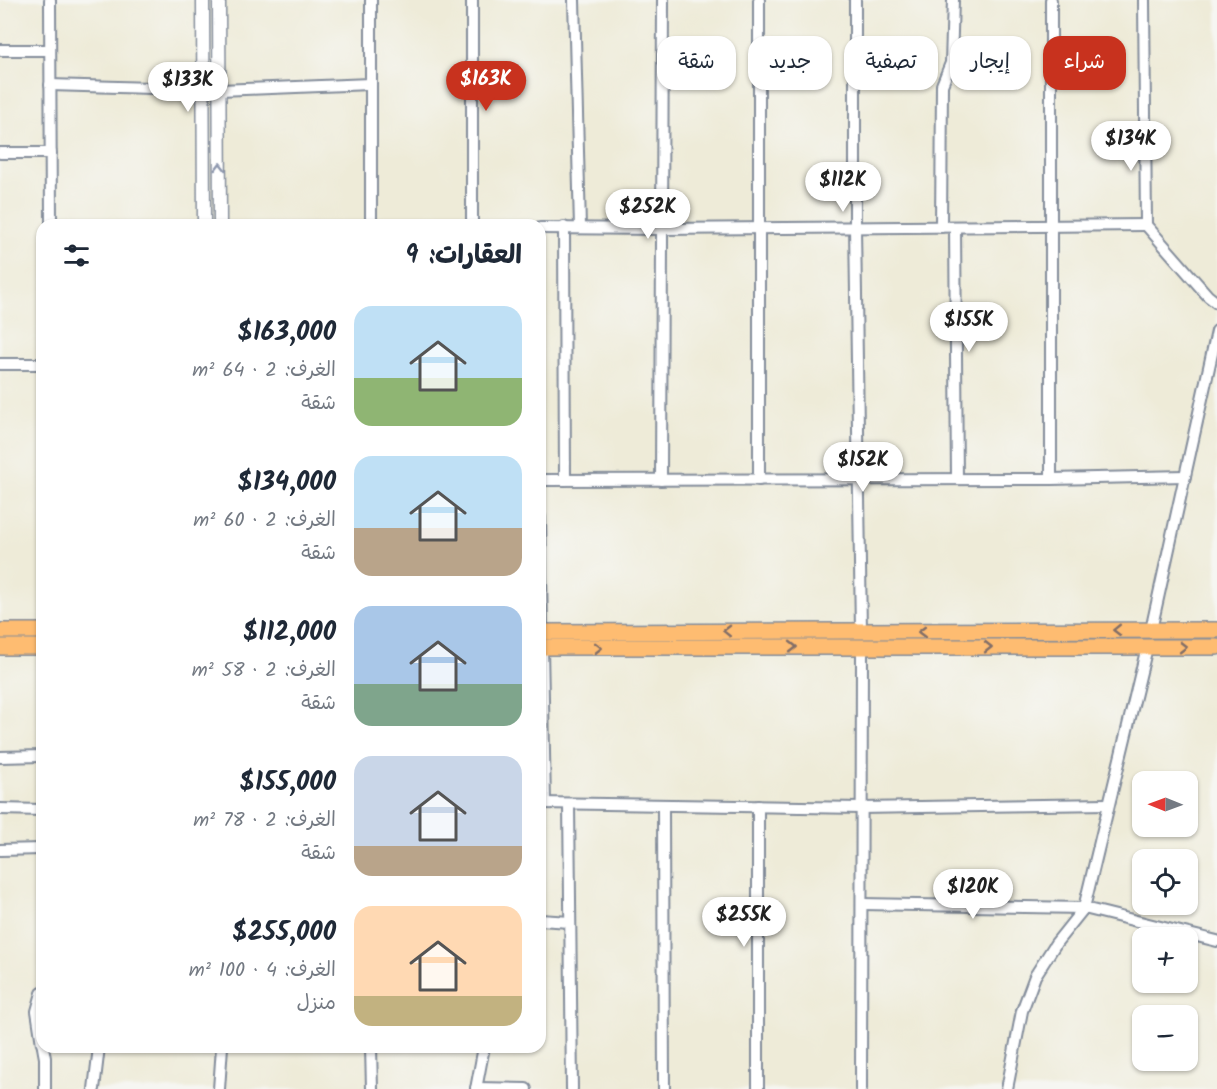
<!DOCTYPE html>
<html lang="ar">
<head>
<meta charset="utf-8">
<style>
	:root { --surface:#fff; --page:#f6f6f7; --text:#1f2937; --muted:#747a83; --accent:#c8321e }
	body { margin:0; font-family:Kalam,"Playpen Sans Arabic",sans-serif; background:var(--page); color:var(--text); direction:rtl; height:100vh; display:flex; flex-direction:column; font-size:22px; white-space:nowrap }
	* { box-sizing:border-box; margin:0 }
	p { font-size:20px; color:var(--muted) }
	.icon { flex:none; width:33px; height:33px; fill:none; stroke:currentColor; stroke-width:2; stroke-linecap:round; stroke-linejoin:round }
	.map { position:relative; flex:1; overflow:hidden; direction:ltr }
	.sheet { position:absolute; left:36px; top:219px; width:510px; height:834px; display:flex; flex-direction:column; background:var(--surface); border-radius:18px; box-shadow:0 2px 4px #0004; direction:rtl }
	.sheet>* { flex:none }
	.guide { position:absolute; left:564px; top:36px; width:562px; height:54px; direction:rtl; display:flex; gap:12px }
	.needle { width:39px; rotate:271deg }
	.buttons { position:absolute; left:1132px; top:771px; display:grid; gap:12px }
	.buttons a { display:grid; place-items:center; width:66px; height:66px; border-radius:12px; background:var(--surface); box-shadow:0 2px 4px #0004; font-size:30px }
	.price { position:absolute; translate:-50% -51px; padding:0 14px; border-radius:21px; background:#fff; color:#222; font-size:20px; line-height:39px; filter:drop-shadow(0 2px 3px #0008) }
	.price::after { content:''; position:absolute; left:50%; top:36px; width:18px; height:14px; margin-left:-9px; background:inherit; clip-path:polygon(0 0,100% 0,50% 100%) }
	.price.selected { background:var(--accent); color:#fff }
	ul { padding:0; list-style:none }
	li { display:flex; align-items:center; gap:18px; height:150px; padding:0 24px }
	li span { display:grid; place-items:center; flex:none; width:168px; height:120px; border-radius:18px; color:#555 }
	li>.icon { margin-inline-start:auto }
	span .icon { width:72px; height:72px; fill:#fffc; stroke-width:1 }
	li b { font-size:26px }
	h2 { display:flex; justify-content:space-between; align-items:center; height:72px; padding:0 24px; font-size:26px }
	.chip { padding:0 21px; border-radius:18px; background:var(--surface); box-shadow:0 2px 4px #0004; font-size:21px; line-height:54px }
	.chip.selected { background:var(--accent); color:#fff }
	.map>svg:first-child { display:block }
	.lines { fill:none; stroke-linecap:round; stroke-linejoin:round }
	.minor-casing { stroke:#848d9b; stroke-width:14 }
	.tertiary-casing { stroke:#848d9b; stroke-width:15 }
	.primary-casing { stroke:#848d9b; stroke-width:18 }
	.minor { stroke:#fff; stroke-width:10 }
	.tertiary { stroke:#fff; stroke-width:12 }
	.primary { stroke:#febc71; stroke-width:15 }
	.oneway { stroke:#8d97ae }
	.oneway2 { stroke:#816e67 }
</style>
</head>
<body>
<div class="map">
<svg width="1217" height="1089" viewBox="0 0 1217 1089">
	<rect width="100%" height="100%" fill="#f6f6f2"/>
	<filter id="ink" filterUnits="userSpaceOnUse"><feTurbulence type="fractalNoise" baseFrequency=".0167" numOctaves="2"/><feDisplacementMap in="SourceGraphic" scale="12" xChannelSelector="R" yChannelSelector="G"/><feConvolveMatrix kernelMatrix="1 2 1 2 8 2 1 2 1" color-interpolation-filters="sRGB"/></filter>
	<filter id="wash" filterUnits="userSpaceOnUse"><feTurbulence type="fractalNoise" baseFrequency=".008" numOctaves="4" result="noise"/><feDisplacementMap in="SourceGraphic" scale="24" xChannelSelector="R" yChannelSelector="G"/><feGaussianBlur stdDeviation="1.35" result="paint"/><feColorMatrix in="noise" values="0 0 0 0 0 0 0 0 0 0 0 0 0 0 0 0 0 1.4 0 .05"/><feComposite in="paint" operator="in"/></filter>
	<g filter="url(#wash)">
		<rect width="100%" height="100%" fill="#eeebd8"/>
	</g>
	<g filter="url(#ink)">
		<g class="lines">
			<g class="minor-casing">
				<g id="minor">
					<path d="M50,0L51,225"/>
					<path d="M371,0V225"/>
					<path d="M472,0V225"/>
					<path d="M574,0L580,227"/>
					<path d="M759,0V480"/>
					<path d="M855,0V227L861,631"/>
					<path d="M1144,0L1146,225L1208,296L1217,303"/>
					<path d="M0,50H50"/>
					<path d="M50,85L220,90L370,84"/>
					<path d="M0,153H51"/>
					<path d="M564,227L565,480"/>
					<path d="M941,227L942,85L951,63L953,0"/>
					<path d="M955,227L957,479"/>
					<path d="M540,228L662,229L1146,225"/>
					<path d="M0,364H42"/>
					<path d="M1051,479V0"/>
					<path d="M540,480L1051,479L1185,476"/>
					<path d="M661,480L663,0"/>
					<path d="M540,517L542,632"/>
					<path d="M1151,630L1217,331"/>
					<path d="M542,647L545,803"/>
					<path d="M0,757L42,756"/>
					<path d="M540,803L861,808L1108,804"/>
					<path d="M569,804L572,1089"/>
					<path d="M663,806L664,1089"/>
					<path d="M0,809L42,810"/>
					<path d="M0,850L42,849"/>
					<path d="M862,904L1084,908L1217,941"/>
					<path d="M540,920L570,922"/>
					<path d="M42,993L37,1011L42,1044"/>
					<path d="M43,1047L45,1058V1089"/>
					<path d="M371,1047L372,1089"/>
					<path d="M476,1088L526,1089"/>
					<path d="M94,1089L99,1047"/>
					<path d="M219,1089L222,1047"/>
					<path d="M476,1089L484,1047"/>
					<path d="M758,1089V806"/>
					<path d="M861,1089L862,648"/>
					<path d="M1007,1089L1022,1011L1035,976L1056,943L1084,908L1147,647"/>
				</g>
			</g>
			<g class="tertiary-casing">
				<g id="tertiary">
					<path d="M203,0L204,225"/>
					<path d="M219,0L220,225"/>
				</g>
			</g>
			<g class="primary-casing">
				<g id="primary">
					<path d="M0,631H42"/>
					<path d="M540,632L1217,630"/>
					<path d="M0,647H42"/>
					<path d="M540,647H1217"/>
				</g>
			</g>
			<use href="#minor" class="minor"/>
			<use href="#tertiary" class="tertiary"/>
			<use href="#primary" class="primary"/>
		</g>
		<defs><path id="oneway-chevron" d="M-2-3.5L2.5 0L-2 3.5" fill="none" stroke-width="1.6" stroke-linecap="round" stroke-linejoin="round" transform="scale(1.5)"/></defs>
		<use class="oneway" href="#oneway-chevron" transform="translate(220 167) rotate(-90)"/>
		<g class="oneway2">
			<use href="#oneway-chevron" transform="translate(1117 630) rotate(179)"/>
			<use href="#oneway-chevron" transform="translate(727 631) rotate(-179)"/>
			<use href="#oneway-chevron" transform="translate(922 632) rotate(-180)"/>
			<use href="#oneway-chevron" transform="translate(793 647)"/>
			<use href="#oneway-chevron" transform="translate(988 647)"/>
			<use href="#oneway-chevron" transform="translate(1183 647)"/>
			<use href="#oneway-chevron" transform="translate(598 648)"/>
		</g>
	</g>
</svg>
<div class="buttons">
<a><svg class="needle" viewBox="-14 -14 28 28"><path d="M0-13l5 13h-10z" fill="#e53935"/><path d="M0 13l5-13h-10z" fill="#747a83"/></svg></a>
<a><svg class="icon" aria-label="locate" viewBox="0 0 24 24"><circle cx="12" cy="12" r="6"/><path d="M12 2v4M12 18v4M2 12h4M18 12h4"/></svg></a>
<a>+</a>
<a>−</a>
</div>
<b class="price selected" style="left:486px;top:112px">$163K</b>
<b class="price" style="left:188px;top:113px">$133K</b>
<b class="price" style="left:1131px;top:172px">$134K</b>
<b class="price" style="left:843px;top:213px">$112K</b>
<b class="price" style="left:648px;top:240px">$252K</b>
<b class="price" style="left:969px;top:353px">$155K</b>
<b class="price" style="left:863px;top:493px">$152K</b>
<b class="price" style="left:973px;top:920px">$120K</b>
<b class="price" style="left:744px;top:948px">$255K</b>
<div class="guide">
<a class="chip selected">شراء</a>
<a class="chip">إيجار</a>
<a class="chip">تصفية</a>
<a class="chip">جديد</a>
<a class="chip">شقة</a>
</div>
<section class="sheet">
<h2>العقارات: 9<svg class="icon" aria-label="filters" viewBox="0 0 24 24"><path d="M4 7h16M4 17h16"/><circle cx="9" cy="7" r="2"/><circle cx="15" cy="17" r="2"/></svg></h2>
<ul>
<li><span style="background:linear-gradient(#bfe0f5 60%,#8fb573 0)"><svg class="icon" aria-label="home" viewBox="0 0 24 24"><path d="M3 11l9-7 9 7M6 9v11h12V9"/></svg></span><div><b>$163,000</b><p>الغرف: 2 · 64 m²</p><p>شقة</p></div></li>
<li><span style="background:linear-gradient(#bfe0f5 60%,#b9a48a 0)"><svg class="icon" aria-label="home" viewBox="0 0 24 24"><path d="M3 11l9-7 9 7M6 9v11h12V9"/></svg></span><div><b>$134,000</b><p>الغرف: 2 · 60 m²</p><p>شقة</p></div></li>
<li><span style="background:linear-gradient(#a9c7e8 65%,#7fa58c 0)"><svg class="icon" aria-label="home" viewBox="0 0 24 24"><path d="M3 11l9-7 9 7M6 9v11h12V9"/></svg></span><div><b>$112,000</b><p>الغرف: 2 · 58 m²</p><p>شقة</p></div></li>
<li><span style="background:linear-gradient(#c9d6e8 75%,#b9a48a 0)"><svg class="icon" aria-label="home" viewBox="0 0 24 24"><path d="M3 11l9-7 9 7M6 9v11h12V9"/></svg></span><div><b>$155,000</b><p>الغرف: 2 · 78 m²</p><p>شقة</p></div></li>
<li><span style="background:linear-gradient(#ffd9b3 75%,#c2b280 0)"><svg class="icon" aria-label="home" viewBox="0 0 24 24"><path d="M3 11l9-7 9 7M6 9v11h12V9"/></svg></span><div><b>$255,000</b><p>الغرف: 4 · 100 m²</p><p>منزل</p></div></li>
</ul>
</section>
</div>
</body>
</html>
